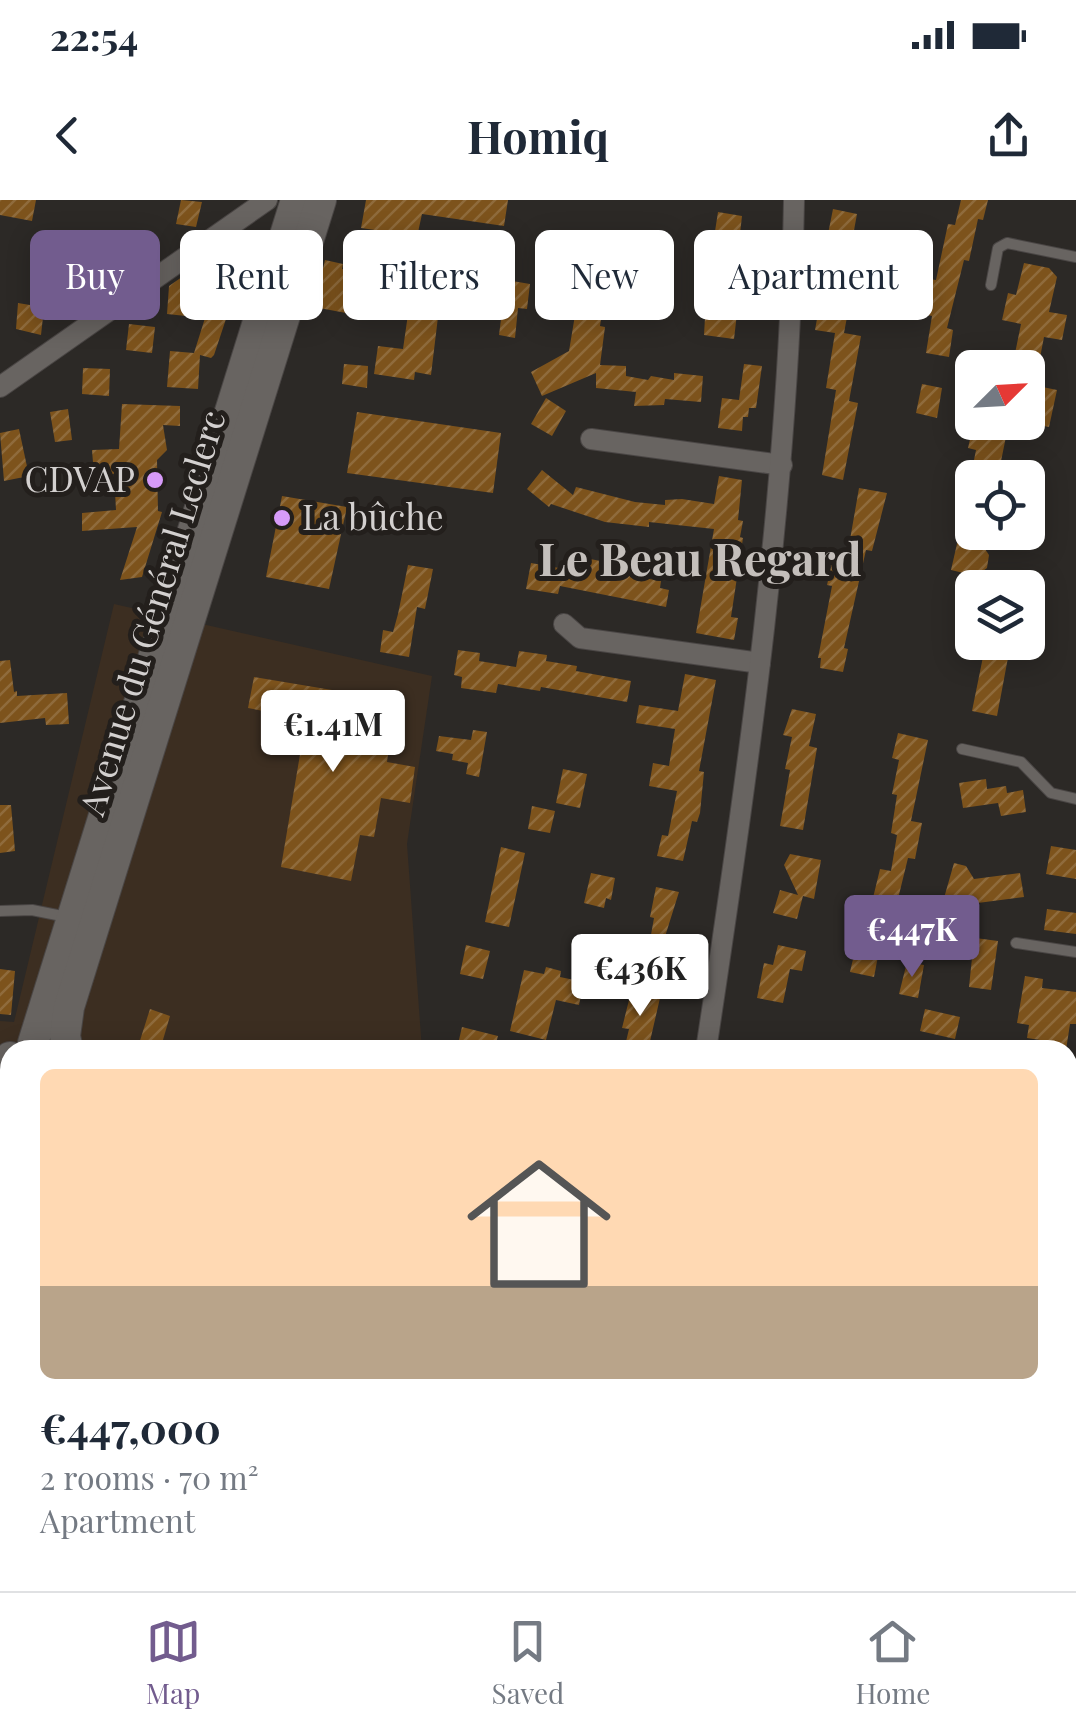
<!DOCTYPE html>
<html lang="en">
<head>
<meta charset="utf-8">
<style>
	:root { --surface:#fff; --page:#f2f2f3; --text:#1f2937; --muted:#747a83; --line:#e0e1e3; --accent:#725c8e }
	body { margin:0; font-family:"Playfair Display",serif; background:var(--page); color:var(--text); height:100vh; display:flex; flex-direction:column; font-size:38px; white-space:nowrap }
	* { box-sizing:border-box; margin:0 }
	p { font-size:32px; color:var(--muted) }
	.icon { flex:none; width:55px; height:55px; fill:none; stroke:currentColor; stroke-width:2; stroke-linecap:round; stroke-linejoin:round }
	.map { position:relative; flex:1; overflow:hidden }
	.sheet { position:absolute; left:0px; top:840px; width:1078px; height:552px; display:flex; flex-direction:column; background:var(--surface); border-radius:30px 30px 0 0; box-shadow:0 5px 25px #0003 }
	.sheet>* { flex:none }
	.guide { position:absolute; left:30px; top:30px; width:1018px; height:90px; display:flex; gap:20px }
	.needle { width:65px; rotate:66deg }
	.controls { position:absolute; left:955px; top:150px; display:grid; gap:20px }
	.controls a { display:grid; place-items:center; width:90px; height:90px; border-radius:15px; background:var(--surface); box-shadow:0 5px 25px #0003; font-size:50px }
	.price { position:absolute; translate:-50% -85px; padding:0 22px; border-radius:10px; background:#fff; color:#222; font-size:32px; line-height:65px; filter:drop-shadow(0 2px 5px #0008) }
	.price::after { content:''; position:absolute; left:50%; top:60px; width:30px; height:22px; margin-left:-15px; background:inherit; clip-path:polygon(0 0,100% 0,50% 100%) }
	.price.on { background:var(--accent); color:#fff }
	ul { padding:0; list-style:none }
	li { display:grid; align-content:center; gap:20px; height:530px; padding:0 40px }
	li+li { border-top:2px solid var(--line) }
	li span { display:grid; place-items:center; height:310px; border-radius:15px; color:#555 }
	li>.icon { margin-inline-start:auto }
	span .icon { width:180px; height:180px; fill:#fffc; stroke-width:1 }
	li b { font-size:42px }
	.pill { padding:0 35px; border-radius:15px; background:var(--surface); box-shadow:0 5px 25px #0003; font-size:35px; line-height:90px }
	.pill.on { background:var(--accent); color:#fff }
	.status { display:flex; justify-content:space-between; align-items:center; height:70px; padding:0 50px; background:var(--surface); direction:ltr }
	.status svg { height:28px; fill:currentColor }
	header { display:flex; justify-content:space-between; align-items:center; height:130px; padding:0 40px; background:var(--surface); font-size:45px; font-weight:700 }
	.menu { display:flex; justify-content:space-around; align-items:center; height:140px; border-top:2px solid var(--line); background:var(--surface); font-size:28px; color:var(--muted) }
	.menu a { display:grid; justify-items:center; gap:5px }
	.menu .on { color:var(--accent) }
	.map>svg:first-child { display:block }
	.commercial { fill:#3c2e21 }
	.park { fill:#3e4218 }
	.water { fill:#001a3a }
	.building { fill:url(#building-hatch) }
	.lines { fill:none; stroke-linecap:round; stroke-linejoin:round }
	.lane-casing { stroke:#4a4645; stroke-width:12 }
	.street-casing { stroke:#4a4645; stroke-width:22 }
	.secondary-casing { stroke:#4a4645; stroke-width:32 }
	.path { stroke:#7a7775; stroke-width:4; stroke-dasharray:10 5; stroke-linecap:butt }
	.lane { stroke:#686461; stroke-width:10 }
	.street { stroke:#686461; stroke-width:20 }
	.secondary { stroke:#686461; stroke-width:30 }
	.poi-dot { fill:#d79bf9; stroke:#231f1c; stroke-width:4 }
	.labels { text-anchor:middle; stroke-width:10; stroke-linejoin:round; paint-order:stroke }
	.poi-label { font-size:35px; fill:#d3d0cf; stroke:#231f1c; text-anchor:end }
	.street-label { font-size:35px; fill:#d3d0cf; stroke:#231f1c }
	.district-label { font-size:45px; font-weight:bold; fill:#c4bfbb; stroke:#231f1c }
</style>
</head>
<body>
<div class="status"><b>22:54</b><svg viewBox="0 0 49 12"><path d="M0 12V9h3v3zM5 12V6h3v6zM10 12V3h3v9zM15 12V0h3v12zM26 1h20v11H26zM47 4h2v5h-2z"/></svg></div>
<header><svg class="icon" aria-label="back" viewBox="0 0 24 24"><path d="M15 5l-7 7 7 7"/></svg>Homiq<svg class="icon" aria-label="share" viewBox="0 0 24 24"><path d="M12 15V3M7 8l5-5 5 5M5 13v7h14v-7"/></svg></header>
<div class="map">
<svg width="1076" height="1391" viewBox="0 0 1076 1391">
	<defs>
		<pattern id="building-hatch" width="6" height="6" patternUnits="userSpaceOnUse" patternTransform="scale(2.5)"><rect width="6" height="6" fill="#7d531c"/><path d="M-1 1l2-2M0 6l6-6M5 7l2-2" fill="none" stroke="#8f6b3c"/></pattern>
	</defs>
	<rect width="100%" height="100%" fill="#2c2926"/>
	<path class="commercial" d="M114,404L432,476L407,644L422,850H10V1382L552,1383L551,1391H0V821L14,822Z"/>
	<path class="park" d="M1068,1060L1076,1061L1075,1391H779L780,1382H1068Z"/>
	<path class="water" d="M467,1383H580L581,1391H456Z"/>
	<g class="building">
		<path d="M0,0H36L32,21L0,15Z"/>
		<path d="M181,0L202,2L196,27L176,24Z"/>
		<path d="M366,0H508L504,26L422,14L415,46L451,52L447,73L376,63L382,31L361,28Z"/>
		<path d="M961,0H988L983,20L978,19L969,61L964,60L947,128L953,130L949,157L926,153L932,116L923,114L929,79L936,80L948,24L955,25Z"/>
		<path d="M833,9L857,14L846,74L883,81L878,105L850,101L844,133L861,136L849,201L858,203L843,280L822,275L836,190L826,188L835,133L815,130L823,85L818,84Z"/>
		<path d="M718,12L742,16L734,87L740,88L734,139L704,135L707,83Z"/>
		<path d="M546,33L570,36L567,55L578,57L576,71L543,66Z"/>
		<path d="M104,42L129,47L126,64L102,60Z"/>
		<path d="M235,43L254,46L241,91L231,89L226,119L214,155L211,158L200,155L198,189L167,187L170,151L194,153L205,118L167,114L169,86L212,56L225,59L227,50L233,51Z"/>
		<path d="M325,60L343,64L342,69L373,75L367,102L349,98L346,113L314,107Z"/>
		<path d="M1024,63L1049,68L1057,77L1049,112L1067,115L1062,140L1044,137L1038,168H1012L1021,124L1002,120L1008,93L1016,95Z"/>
		<path d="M34,69L56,72L50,100L45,99L41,135L16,129L18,103L30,105Z"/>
		<path d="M506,80L530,84L527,109L518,108L515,138L499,135Z"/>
		<path d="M410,100L435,103L432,116L438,117L431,175L415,172L414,180L374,174L378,146L403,149Z"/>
		<path d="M577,103L603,107L600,126L605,127L600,165L626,166V176L648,180L651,176L674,180V173L703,176L701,202L665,199L664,205L634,206L636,192L596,188V173L542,196L531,172L569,151Z"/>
		<path d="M129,124L155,127L152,153L126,150Z"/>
		<path d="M344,164L368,166L367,188L342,184Z"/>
		<path d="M744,164L762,166L756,208H749L748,217H743L742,231L718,228L722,198L739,200Z"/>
		<path d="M83,168L110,169L109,196L82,194Z"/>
		<path d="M922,184L942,188L937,218L916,213Z"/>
		<path d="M1028,184L1057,190L1049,227L1028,223Z"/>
		<path d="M546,198L566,211L552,236L531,224Z"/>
		<path d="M122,204L180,206V226L163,225L167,250L157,260L158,311L162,312L142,377L120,380L137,327L82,331V313L116,310L114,274L94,275L92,250L119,249Z"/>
		<path d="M68,209L72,240L55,242L50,212Z"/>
		<path d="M357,212L501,233L493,293L347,273Z"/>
		<path d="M974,222H1009L999,271L973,265L976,250L968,248Z"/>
		<path d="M19,229L29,276L4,281L0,233Z"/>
		<path d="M542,270L573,295L576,287L635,302L665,305V300L682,299L714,304L719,276L742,280L738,320L743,321L740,337L743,338L731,417L738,418L734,440L696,433L714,329L649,322V327L605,322L551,304L549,307L527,289Z"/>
		<path d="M859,288L887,293L872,351L866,350L844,448L848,449L843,472L820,468L821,458H818L832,386L827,385L834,354L847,357Z"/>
		<path d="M282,296L347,307L329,389L266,377Z"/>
		<path d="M959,335L979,340L989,355L987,368L976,376L951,370Z"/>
		<path d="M585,358L616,364L614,373L661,381L660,388L669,390L666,407L560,386L558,394L526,389L531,363L582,372Z"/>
		<path d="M408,365L433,369L425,409L417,407L409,457L380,452L383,430L393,432L398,414Z"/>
		<path d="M986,442H1011L997,516L972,511Z"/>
		<path d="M458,450L480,453L479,461L516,467L519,451L547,455L546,461L577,466L576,471L631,481L627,502L541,487L540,491L498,484L496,493L461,488L462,477L454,475Z"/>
		<path d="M10,460L14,492L17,491V496L67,493L69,524L46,525L45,518L0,523V461Z"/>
		<path d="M685,474L716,480L699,571L704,572L700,613L697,622L692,621L683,661L657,656L662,635L668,636L677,591L649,586L653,563L669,566L675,529L636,523L639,505L678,511Z"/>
		<path d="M254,477L380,498L371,544L389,548L387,562L415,567L410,603L381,598L374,637L360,635L351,681L281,667L306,519L248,508Z"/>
		<path d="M792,509L816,514L809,546L817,548L803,630L780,626L790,570L785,569L792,537L783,535Z"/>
		<path d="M473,530L487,532L479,577L466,574L468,563L452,560L453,554L436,551L439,536L471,540Z"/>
		<path d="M898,533L928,540L911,621L922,623L915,659L908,658L896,707L872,702L880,669L891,671L897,635L891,633L897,595L892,594L899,560L892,558Z"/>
		<path d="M563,569L587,574L580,608L556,603Z"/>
		<path d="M986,579L987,589L1006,586L1007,593L1023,590L1026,612L1001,616L998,603L963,608L959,583Z"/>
		<path d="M0,605H11L15,651L0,653Z"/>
		<path d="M532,606L555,611L550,633L528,629Z"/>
		<path d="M1051,646L1076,650V679L1046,674Z"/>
		<path d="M501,647L525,653L509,727L485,722Z"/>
		<path d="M790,654L821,660L814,699L803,696L797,719L773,713L780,690L798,695L784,665Z"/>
		<path d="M954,663L966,666L974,679L1020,673L1024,697L970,704L944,698Z"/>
		<path d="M591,673L615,678L611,700L606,698L604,708L584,703Z"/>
		<path d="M656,687L679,692L663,743L674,746L670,769L658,766L657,770L645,768L654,718L650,717Z"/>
		<path d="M1047,709L1076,713V734L1044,730Z"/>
		<path d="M968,737L998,741L991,790L969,787L972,758H966Z"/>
		<path d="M857,742L880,746L874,777L850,772Z"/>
		<path d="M466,745L490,751L483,779L460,774Z"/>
		<path d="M778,745L806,751L802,771L790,769L783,803L757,798L764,763L773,765Z"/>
		<path d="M907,762L924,765L918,798L899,794Z"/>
		<path d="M546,767L561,771L560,777L584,782L579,805L556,800L546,840L510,831L524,770L544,774Z"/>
		<path d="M0,769L15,771L11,815L0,814Z"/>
		<path d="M1025,776L1043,779L1042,788L1076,792V824H1070L1066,850L1039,848L1040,840L1027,838L1029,825L1017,823Z"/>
		<path d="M632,788L653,793L652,796L660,798L648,850H624L629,829L622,828Z"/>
		<path d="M150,809L170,816L160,850H137Z"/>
		<path d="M925,809L960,817L955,839L920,831Z"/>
		<path d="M462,827L498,836L494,850H474L458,844Z"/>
	</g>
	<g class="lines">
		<g class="lane-casing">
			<g id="lane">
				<path d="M991,85L998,48L1007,43L1076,57"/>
				<path d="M962,549L1021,562L1051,593L1076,599"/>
				<path d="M0,711L32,710L67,717"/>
				<path d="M1016,743L1076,752"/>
				<path d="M0,1361L10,1363"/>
				<path d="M116,1382L161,1391"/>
			</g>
		</g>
		<g class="street-casing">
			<g id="street">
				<path d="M0,187L267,0"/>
				<path d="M591,239L782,265"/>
				<path d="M564,424L580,438L760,463"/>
				<path d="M706,850C749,568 789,286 794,0"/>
				<path d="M1068,895L1076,886"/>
				<path d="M0,1150L10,1117"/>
			</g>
		</g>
		<g class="secondary-casing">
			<g id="secondary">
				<path d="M33,843L296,0"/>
				<path d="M68,850L65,836L69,807L321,0"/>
				<path d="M10,857L2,881L10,903"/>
				<path d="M0,951L9,902"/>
				<path d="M0,1028L10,996"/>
			</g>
		</g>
		<g class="path">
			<path d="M0,1077L9,1049"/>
			<path d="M1068,1120L1076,1121"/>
			<path d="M1068,1381L1076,1312"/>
			<path d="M594,1382L596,1391"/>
		</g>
		<use href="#lane" class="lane"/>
		<use href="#street" class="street"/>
		<use href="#secondary" class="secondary"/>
	</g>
	<g class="poi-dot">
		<circle cx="155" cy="280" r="10"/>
		<circle cx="282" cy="318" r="10"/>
	</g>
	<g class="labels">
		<g class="poi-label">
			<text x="135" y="292">CDVAP</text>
			<text x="302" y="330" text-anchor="start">La bûche</text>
		</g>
		<g class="street-label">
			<text transform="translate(153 413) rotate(-73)" y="12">Avenue du Général Leclerc</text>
		</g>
		<g class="district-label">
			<text x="700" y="376">Le Beau Regard</text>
		</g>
	</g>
</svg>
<div class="controls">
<a><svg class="needle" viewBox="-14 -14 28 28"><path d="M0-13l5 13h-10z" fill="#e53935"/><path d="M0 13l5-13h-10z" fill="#747a83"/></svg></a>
<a><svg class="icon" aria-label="locate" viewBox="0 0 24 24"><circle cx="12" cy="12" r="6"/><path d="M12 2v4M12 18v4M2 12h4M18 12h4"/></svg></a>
<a><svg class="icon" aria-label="layers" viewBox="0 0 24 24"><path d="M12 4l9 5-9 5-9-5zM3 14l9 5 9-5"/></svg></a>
</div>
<b class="price" style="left:333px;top:575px">€1.41M</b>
<b class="price on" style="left:912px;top:780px">€447K</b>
<b class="price" style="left:640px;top:819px">€436K</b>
<div class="guide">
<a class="pill on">Buy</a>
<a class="pill">Rent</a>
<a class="pill">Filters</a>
<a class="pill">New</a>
<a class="pill">Apartment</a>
</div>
<section class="sheet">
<ul>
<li><span style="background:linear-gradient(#ffd9b3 70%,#b9a48a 0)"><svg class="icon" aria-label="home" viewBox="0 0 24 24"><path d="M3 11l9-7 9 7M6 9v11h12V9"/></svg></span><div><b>€447,000</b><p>2 rooms · 70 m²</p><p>Apartment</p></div></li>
</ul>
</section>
</div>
<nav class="menu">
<a class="on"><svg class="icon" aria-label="map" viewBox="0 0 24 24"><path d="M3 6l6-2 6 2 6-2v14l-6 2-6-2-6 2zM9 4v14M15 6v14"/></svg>Map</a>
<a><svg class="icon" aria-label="saved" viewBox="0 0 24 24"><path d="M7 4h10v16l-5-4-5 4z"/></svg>Saved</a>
<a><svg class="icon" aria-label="home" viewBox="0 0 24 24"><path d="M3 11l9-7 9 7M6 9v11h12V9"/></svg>Home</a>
</nav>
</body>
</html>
